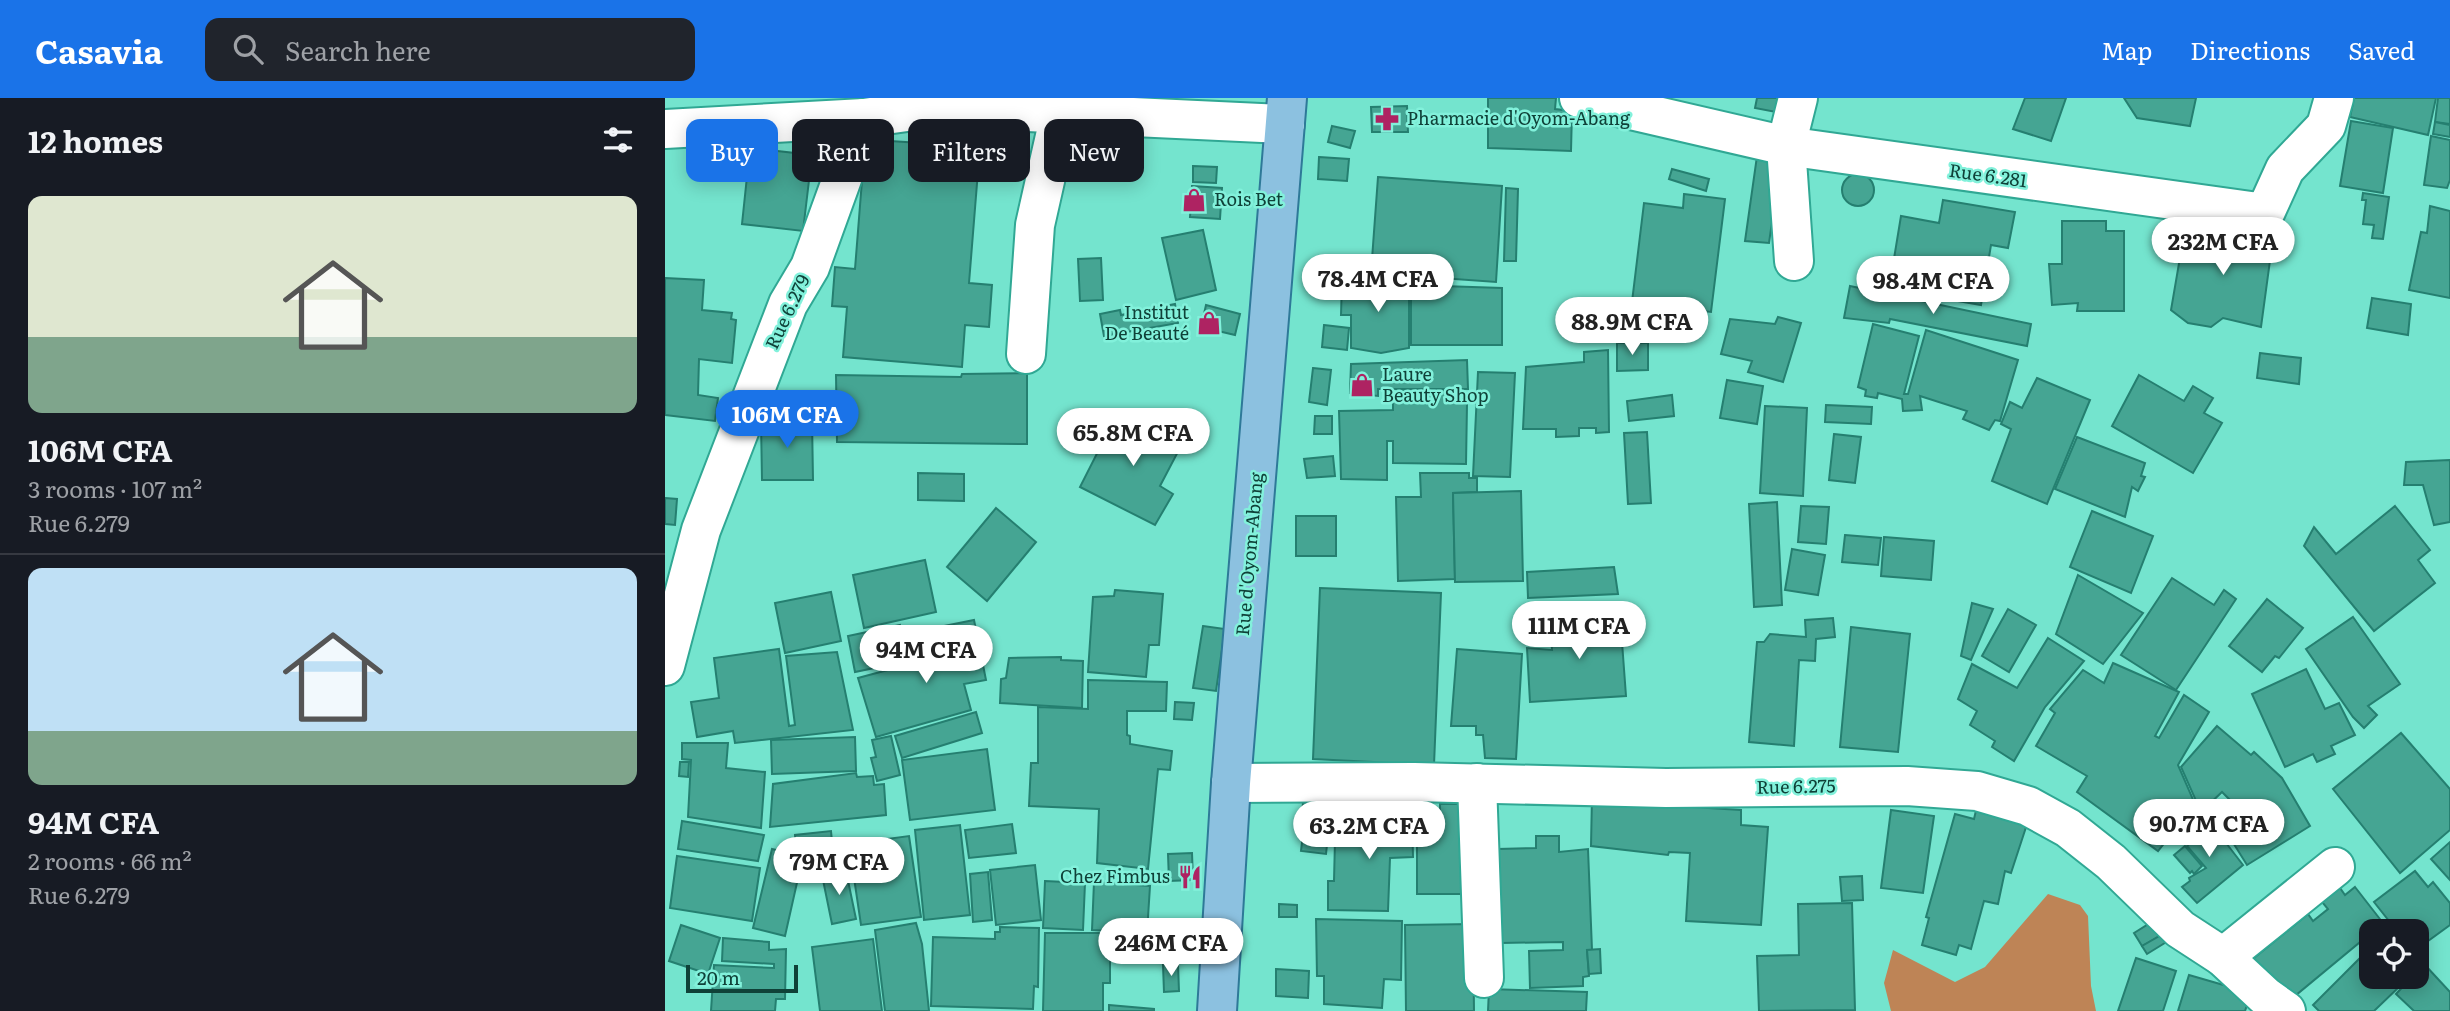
<!DOCTYPE html>
<html lang="en">
<head>
<meta charset="utf-8">
<style>
	:root { --surface:#171b24; --page:#20242c; --text:#f1f3f6; --muted:#9ea1a6; --line:#363941; --accent:#1a73e8 }
	body { margin:0; font-family:Literata,serif; background:var(--page); color:var(--text); height:100vh; display:flex; flex-direction:column; font-size:26px; white-space:nowrap }
	* { box-sizing:border-box; margin:0 }
	p { font-size:23px; color:var(--muted) }
	.icon { flex:none; width:38px; height:38px; fill:none; stroke:currentColor; stroke-width:2; stroke-linecap:round; stroke-linejoin:round }
	.map { position:relative; flex:1; overflow:hidden }
	.drawer { display:flex; flex-direction:column; background:var(--surface); width:665px }
	.drawer>* { flex:none }
	.guide { position:absolute; left:21px; top:21px; width:665px; height:63px; display:flex; gap:14px }
	.controls { position:absolute; left:1694px; top:821px; display:grid; gap:14px }
	.controls a { display:grid; place-items:center; width:70px; height:70px; border-radius:14px; background:var(--surface); box-shadow:0 4px 18px #0003; font-size:35px }
	.scale { position:absolute; left:21px; bottom:18px; width:112px; box-sizing:border-box; padding-left:7px; border:4px solid #0f4138; border-top:0; font-size:19px; line-height:24px; white-space:nowrap; color:#0f4138; -webkit-text-stroke:5px #82f1db; paint-order:stroke }
	.price { position:absolute; translate:-50% -60px; padding:0 16px; border-radius:24px; background:#fff; color:#222; font-size:23px; line-height:46px; filter:drop-shadow(0 2px 4px #0008) }
	.price::after { content:''; position:absolute; left:50%; top:42px; width:21px; height:16px; margin-left:-10px; background:inherit; clip-path:polygon(0 0,100% 0,50% 100%) }
	.price.active { background:var(--accent); color:#fff }
	ul { padding:0; list-style:none }
	li { display:grid; align-content:center; gap:14px; height:371px; padding:0 28px }
	li+li { border-top:2px solid var(--line) }
	li span { display:grid; place-items:center; height:217px; border-radius:14px; color:#555 }
	li>.icon { margin-inline-start:auto }
	span .icon { width:126px; height:126px; fill:#fffc; stroke-width:1 }
	li b { font-size:30px }
	h2 { display:flex; justify-content:space-between; align-items:center; height:84px; padding:0 28px; font-size:30px }
	.chip { padding:0 24px; border-radius:14px; background:var(--surface); box-shadow:0 4px 18px #0003; font-size:24px; line-height:63px }
	.chip.active { background:var(--accent); color:#fff }
	header { display:flex; align-items:center; gap:42px; box-sizing:border-box; height:98px; padding:0 35px; background:var(--accent); color:#fff }
	header strong { font-size:33px }
	nav { display:flex; gap:38px; margin-inline-start:auto; font-size:24px }
	.search { width:490px; height:63px; background:var(--page); display:flex; align-items:center; gap:18px; box-sizing:border-box; padding:0 24px; border-radius:14px; color:var(--muted); font-size:26px }
	main { display:flex; flex:1; min-height:0 }
	.map>svg:first-child { display:block }
	.forest { fill:#be8456 }
	.building { fill:#45a593; stroke:#257f70; stroke-width:2 }
	.lines { fill:none; stroke-linecap:round; stroke-linejoin:round }
	.minor-casing { stroke:#30a894; stroke-width:42 }
	.major-casing { stroke:#2e7998; stroke-width:42 }
	.minor { stroke:#fff; stroke-width:38 }
	.major { stroke:#8cc1e0; stroke-width:38 }
	.labels { text-anchor:middle; stroke-width:5; stroke-linejoin:round; paint-order:stroke }
	.poi-label { font-size:18px; fill:#0f4138; stroke:#82f1db; text-anchor:start }
	.street-label { font-size:18px; fill:#0f4138; stroke:#82f1db }
</style>
</head>
<body>
<header>
<strong>Casavia</strong>
<div class="search"><svg class="icon" aria-label="search" viewBox="0 0 24 24"><circle cx="10" cy="10" r="6"/><path d="M15 15l6 6"/></svg>Search here</div>
<nav><a>Map</a><a>Directions</a><a>Saved</a></nav>
</header>
<main>
<section class="drawer">
<h2>12 homes<svg class="icon" aria-label="filters" viewBox="0 0 24 24"><path d="M4 7h16M4 17h16"/><circle cx="9" cy="7" r="2"/><circle cx="15" cy="17" r="2"/></svg></h2>
<ul>
<li><span style="background:linear-gradient(#dfe7d0 65%,#7fa58c 0)"><svg class="icon" aria-label="home" viewBox="0 0 24 24"><path d="M3 11l9-7 9 7M6 9v11h12V9"/></svg></span><div><b>106M CFA</b><p>3 rooms · 107 m²</p><p>Rue 6.279</p></div></li>
<li><span style="background:linear-gradient(#bfe0f5 75%,#7fa58c 0)"><svg class="icon" aria-label="home" viewBox="0 0 24 24"><path d="M3 11l9-7 9 7M6 9v11h12V9"/></svg></span><div><b>94M CFA</b><p>2 rooms · 66 m²</p><p>Rue 6.279</p></div></li>
</ul>
</section>
<div class="map">
<svg width="1785" height="913" viewBox="0 0 1785 913">
	<rect width="100%" height="100%" fill="#74e4ce"/>
	<path class="forest" d="M1383,796L1415,807L1423,818L1426,888L1431,913H1226L1219,885L1228,852L1290,884L1320,869Z"/>
	<g class="building">
		<path d="M823,0H891L890,11L907,13L906,53L823,50Z"/>
		<path d="M1092,0H1119L1116,15L1090,10Z"/>
		<path d="M1360,0H1401L1386,43L1348,31Z"/>
		<path d="M1459,0H1531L1525,28L1472,20Z"/>
		<path d="M1689,0H1771L1763,37L1685,19Z"/>
		<path d="M1773,0H1785V26L1770,24Z"/>
		<path d="M742,8L743,34H707L706,9Z"/>
		<path d="M1686,23L1728,30L1718,95L1675,88Z"/>
		<path d="M1770,24L1785,27V39L1768,36Z"/>
		<path d="M667,28L690,33L685,50L663,44Z"/>
		<path d="M1766,38L1785,42V82L1782,90L1759,87Z"/>
		<path d="M225,43L286,47L285,71L313,73L304,185L327,187L324,229L300,227L297,269L178,259L182,209L167,208L170,169L190,171L199,57L224,60Z"/>
		<path d="M85,50L147,57L138,133L77,126Z"/>
		<path d="M1092,58L1116,61L1104,145L1080,143Z"/>
		<path d="M654,59L684,61L682,83L653,81Z"/>
		<path d="M528,68L552,69L551,85L528,84Z"/>
		<path d="M1007,71L1044,81L1041,93L1004,81Z"/>
		<circle cx="1193" cy="92" r="16"/>
		<path d="M713,79L837,88L831,184L706,175Z"/>
		<path d="M527,88L557,90L555,121L525,119Z"/>
		<path d="M841,90L853,91L851,163H839Z"/>
		<path d="M1698,95L1724,99L1718,141L1707,140L1709,127L1698,126L1701,102H1697Z"/>
		<path d="M1019,96L1060,101L1046,214L967,204L979,105L1018,110Z"/>
		<path d="M1278,102L1350,114L1343,150L1326,147L1316,207L1224,191L1236,118L1274,125Z"/>
		<path d="M1765,108L1785,113V200L1744,192L1756,134L1762,135Z"/>
		<path d="M1397,123H1441V133H1459V213H1412L1413,205L1387,207L1384,166H1397Z"/>
		<path d="M1565,127L1609,133L1596,229L1558,220L1546,229L1523,225L1506,212L1518,142L1535,132L1564,137Z"/>
		<path d="M538,132L551,192L511,202L497,140Z"/>
		<path d="M436,160L438,202L415,203L413,161Z"/>
		<rect x="670" y="160" width="24" height="16"/>
		<path d="M0,180L39,182L37,212L67,215L66,221L71,222L67,265L34,261L33,297L53,300L50,323L0,317Z"/>
		<path d="M689,182H744V250L716,255L686,250V217H676L677,183Z"/>
		<path d="M746,187L837,190V247H746Z"/>
		<path d="M1185,188L1366,226L1362,248L1225,221L1224,225L1179,220Z"/>
		<path d="M1707,200L1746,206L1743,237L1702,230Z"/>
		<path d="M510,206L513,225L439,238L435,216L455,212L456,217Z"/>
		<path d="M541,207L575,216L570,237L536,229Z"/>
		<path d="M1113,219L1136,225L1118,284L1083,274L1087,263L1056,256L1065,221L1110,226Z"/>
		<path d="M1208,226L1254,238L1239,296H1243L1261,232L1353,262L1335,323L1330,322L1324,332L1298,321L1302,313L1255,298L1257,312L1238,313L1237,301L1213,295L1212,300L1200,298L1201,292L1193,289Z"/>
		<path d="M659,227L684,230L682,252L657,249Z"/>
		<path d="M952,245H983V272L952,273Z"/>
		<path d="M943,252L944,334L931,335V330H914V338L891,339V331H858L861,269L919,264V254Z"/>
		<path d="M1595,255L1636,260L1634,286L1592,280Z"/>
		<path d="M802,262L803,291H713V298L685,295L686,266Z"/>
		<path d="M648,270L666,272L662,307L644,304Z"/>
		<path d="M813,274L850,275L845,379L808,378Z"/>
		<path d="M362,275V346L172,344L171,277L296,279L297,276Z"/>
		<path d="M1474,277L1519,303L1528,288L1548,300L1539,315L1557,325L1528,375L1447,328Z"/>
		<path d="M1372,280L1425,302L1382,406L1327,383L1346,331L1336,326L1345,304L1357,310Z"/>
		<path d="M1062,282L1098,288L1092,326L1055,320Z"/>
		<path d="M798,292L797,305L802,306L801,366L728,365V343H722V382L676,381L674,313L728,312V302L733,303L732,293Z"/>
		<path d="M1007,297L1009,318L964,323L962,303Z"/>
		<path d="M1161,307L1207,309L1206,326L1160,324Z"/>
		<path d="M1100,308L1142,310L1138,398L1095,395Z"/>
		<path d="M454,312L516,348L495,388L508,396L490,427L415,389Z"/>
		<path d="M650,318H667V336H649Z"/>
		<path d="M147,322L148,382H97L96,324Z"/>
		<path d="M982,334L986,405L963,406L959,335Z"/>
		<path d="M1169,336L1196,339L1190,385L1164,382Z"/>
		<path d="M1412,339L1480,365L1476,378L1480,379L1473,393L1467,389L1460,419L1390,391Z"/>
		<path d="M668,358L670,378L642,380L639,361Z"/>
		<path d="M1785,362V424L1769,427L1758,387H1739L1741,364Z"/>
		<path d="M253,375L299,376V403L253,402Z"/>
		<path d="M755,375H804V380H812V394L788,395L790,481L733,483L731,399H756Z"/>
		<path d="M856,393L858,483L790,484L788,395Z"/>
		<path d="M0,400L12,401L10,427L0,426Z"/>
		<path d="M1112,404L1117,507L1089,509L1084,406Z"/>
		<path d="M1136,408L1164,409L1161,446L1133,444Z"/>
		<path d="M1730,408L1765,452L1753,462L1770,485L1709,533L1639,448L1649,429L1671,456Z"/>
		<path d="M331,410L371,444L322,503L282,469Z"/>
		<path d="M1427,413L1488,438L1466,495L1405,469Z"/>
		<rect x="631" y="418" width="40" height="40"/>
		<path d="M1180,437L1216,440L1213,467L1177,464Z"/>
		<path d="M1219,439L1269,443L1266,482L1216,478Z"/>
		<path d="M1127,451L1160,457L1153,497L1120,492Z"/>
		<path d="M260,462L271,514L199,530L188,477Z"/>
		<path d="M949,469L953,496L863,500L862,474Z"/>
		<path d="M1413,477L1478,515L1438,566L1391,536Z"/>
		<path d="M1507,480L1549,507L1559,492L1571,501L1511,592L1456,557Z"/>
		<path d="M655,490L776,495L769,667L648,661Z"/>
		<path d="M450,492L498,496L494,547H484L481,579L423,574L428,499L449,498Z"/>
		<path d="M166,494L176,543L120,555L110,505Z"/>
		<path d="M1602,501L1638,530L1614,560L1610,558L1597,574L1564,548Z"/>
		<path d="M1307,505L1328,511L1306,562L1296,558Z"/>
		<path d="M1343,511L1371,527L1344,574L1317,558Z"/>
		<path d="M955,517L961,598L865,604L862,550L887,552L885,523Z"/>
		<path d="M1688,519L1735,586L1703,608L1712,617L1699,630L1688,619L1641,551Z"/>
		<path d="M1168,520L1170,539L1151,541L1150,563L1134,562L1129,648L1084,644L1092,544H1099L1105,536L1141,539L1140,522Z"/>
		<path d="M309,522L321,582L299,586L306,612L211,639L193,580L286,555L279,528Z"/>
		<path d="M235,527L243,563L190,574L183,538Z"/>
		<path d="M538,528L560,531L551,593L528,590Z"/>
		<path d="M1186,529L1245,536L1233,654L1175,649Z"/>
		<path d="M1383,540L1419,563L1380,609L1349,663L1327,649L1330,643L1305,627L1312,613L1293,601L1307,566L1352,590Z"/>
		<path d="M114,551L124,628L130,627L121,558L172,554L188,632L70,645L68,633L32,639L26,604L54,600L49,560Z"/>
		<path d="M792,551L857,556L851,661L820,660L818,637H811V628H786Z"/>
		<path d="M396,559V562L418,563L417,610L335,605L336,581L341,580L344,560Z"/>
		<path d="M1448,565L1514,594L1490,638L1494,640L1519,597L1544,614L1513,667L1530,706L1493,753L1412,694L1422,678L1371,648L1390,615L1385,611L1418,572L1439,585Z"/>
		<path d="M1641,571L1660,611L1674,605L1690,637L1666,648L1670,656L1652,664L1648,656L1620,669L1587,596Z"/>
		<path d="M423,582L502,584L501,613H462V637L465,638V646L507,653L505,672L493,671L483,771L432,765L434,711L364,708L366,665H373V609L423,611Z"/>
		<path d="M510,604L529,605L527,622L509,621Z"/>
		<path d="M311,614L317,635L237,660L230,638Z"/>
		<path d="M1552,628L1586,657L1589,654L1617,680L1645,728L1582,767L1552,719L1571,708L1557,694L1538,712L1532,705L1516,669Z"/>
		<path d="M1736,635L1785,691V732L1735,775L1668,691Z"/>
		<path d="M226,638L235,677L212,683L206,660L211,659L207,642Z"/>
		<path d="M190,639L191,673L107,676L106,642Z"/>
		<path d="M17,645H63L61,670L100,674L96,730L23,719L26,662L17,661Z"/>
		<path d="M322,651L330,712L245,722L237,662Z"/>
		<path d="M15,664H24L23,679L14,678Z"/>
		<path d="M191,675L192,679L208,678L209,687L219,686L221,717L105,729L108,686Z"/>
		<path d="M639,692L689,695L687,712L671,711L670,733L636,730Z"/>
		<path d="M927,698L1028,702V709L1076,712V727L1103,729L1096,827L1021,823L1025,755L1004,754L1003,757L926,748Z"/>
		<path d="M1313,704L1365,717L1346,775L1340,773L1333,806L1319,803L1306,851L1294,847L1291,857L1257,847L1264,820L1261,819L1290,716L1309,721Z"/>
		<path d="M775,706H800L802,796H752V733H775Z"/>
		<path d="M1226,712L1269,718L1258,795L1216,790Z"/>
		<path d="M690,713L747,716L748,759L725,760L723,813L663,812V783H669L670,742H689Z"/>
		<path d="M1538,715L1578,767L1532,805L1517,789L1525,783L1524,780L1541,770L1522,748L1531,740L1521,728Z"/>
		<path d="M17,723L99,737L93,763L13,751Z"/>
		<path d="M347,726L351,755L304,760L300,732Z"/>
		<path d="M295,727L305,817L259,822L250,732Z"/>
		<path d="M166,733L169,765L144,767L143,749L131,750L130,737Z"/>
		<path d="M638,736L663,738L661,756L636,753Z"/>
		<path d="M244,738L256,819L196,827L184,746Z"/>
		<path d="M871,738H894V754L923,751L927,852H922L924,878L918,879V888L865,890L864,853L898,852V844L836,845L833,751L871,750Z"/>
		<path d="M1785,744V782L1766,761Z"/>
		<path d="M1520,748L1537,768L1529,776L1527,773L1525,775L1509,757Z"/>
		<path d="M107,751L138,758L120,838L88,830Z"/>
		<path d="M527,755L528,782L504,783L503,756Z"/>
		<path d="M12,758L95,770L87,823L5,810Z"/>
		<path d="M370,767L376,822L331,827L325,772Z"/>
		<path d="M181,773L191,821L167,826L157,777Z"/>
		<path d="M1750,773L1763,789L1768,784L1785,805V827L1752,851V833H1732L1709,804Z"/>
		<path d="M323,774L327,822L308,824L305,776Z"/>
		<path d="M1197,778L1198,802L1177,803L1175,779Z"/>
		<path d="M380,783L420,785L418,832L378,830Z"/>
		<path d="M429,784L485,788L482,835L427,832Z"/>
		<path d="M1690,789L1718,825L1619,907L1584,864L1643,816L1648,823L1663,811L1657,804L1675,790L1680,797Z"/>
		<path d="M1187,805L1190,912L1094,913L1092,858L1134,857L1133,806Z"/>
		<path d="M614,806L632,807V819H614Z"/>
		<path d="M651,821L737,823L736,882L719,881L717,910L659,906V878H652Z"/>
		<path d="M1490,822L1498,836L1477,848L1469,835Z"/>
		<path d="M251,825L257,846L264,913H220L210,832Z"/>
		<path d="M808,826L809,913H741L740,827Z"/>
		<path d="M16,827L55,840L43,876L4,863Z"/>
		<path d="M335,829L374,830L373,889L369,888L368,911L266,908L268,839L330,841V834H335Z"/>
		<path d="M380,835H445V885H438V913H378Z"/>
		<path d="M1498,836L1503,843L1482,856L1477,848Z"/>
		<path d="M58,840L104,844V852L121,851L120,901H111L110,913H46L49,867L109,870V866L57,863Z"/>
		<path d="M208,841L217,913H155L147,849Z"/>
		<path d="M935,851L936,875L924,876L922,852Z"/>
		<path d="M1701,854L1706,859V878H1724L1734,889L1709,913H1654L1648,907Z"/>
		<path d="M1471,860L1511,873L1498,913H1453Z"/>
		<path d="M513,866L514,893L499,894L498,867Z"/>
		<path d="M1760,867L1785,894V913H1749L1731,896L1748,878H1752V875Z"/>
		<path d="M611,871L644,873L643,900L611,898Z"/>
		<path d="M1524,877L1586,895L1580,913H1513Z"/>
		<path d="M824,891L922,894L921,913H823Z"/>
		<path d="M444,907L489,911V913H444Z"/>
	</g>
	<g class="lines">
		<g class="minor-casing">
			<g id="minor">
				<path d="M914,0L1121,48L1600,115L1620,71L1661,28L1669,0"/>
				<path d="M0,31L199,20L249,13H338L620,26"/>
				<path d="M1129,163L1121,48L1133,0"/>
				<path d="M361,256L370,127L395,16"/>
				<path d="M0,568L36,432L123,206L145,169L199,20"/>
				<path d="M566,685L749,684L1001,690L1242,688L1312,693L1363,708L1403,730L1446,764L1515,831L1558,859L1600,898L1621,913"/>
				<path d="M812,685L819,880"/>
				<path d="M1558,859L1670,769"/>
			</g>
		</g>
		<g class="major-casing">
			<path id="major" d="M552,913L566,685L622,0"/>
		</g>
		<use href="#minor" class="minor"/>
		<use href="#major" class="major"/>
	</g>
	<defs>
		<g id="pharmacy-bare" transform="scale(1.89)"><path d="M-2-6h4v4h4v4h-4v4h-4v-4h-4v-4h4Z" fill="#ae2362" stroke="#82f1db" stroke-width="2.5" paint-order="stroke"/></g>
		<g id="shop-bare" transform="scale(1.89)"><path d="M-5-2.5h2.3a2.7 3.5 0 0 1 5.4 0H5L5.5 6h-11ZM-1.5-2.5h3a1.5 2.3 0 0 0-3 0Z" fill="#ae2362" stroke="#82f1db" stroke-width="2.5" paint-order="stroke"/></g>
		<g id="restaurant-bare" transform="scale(1.89)"><path d="M-5-6h1v4h1v-4h1v4h1v-4h1v5L-1.5 .5V6h-2V.5L-5-1ZM5-6V6H3V1.5H1.5Q1.5-4 5-6Z" fill="#ae2362" stroke="#82f1db" stroke-width="2.5" paint-order="stroke"/></g>
	</defs>
	<g fill-rule="evenodd">
		<use href="#pharmacy-bare" x="722" y="21"/>
		<use href="#shop-bare" x="529" y="102"/>
		<use href="#shop-bare" x="544" y="225"/>
		<use href="#shop-bare" x="697" y="287"/>
		<use href="#restaurant-bare" x="525" y="779"/>
	</g>
	<g class="labels">
		<g class="poi-label">
			<text x="742" y="27">Pharmacie d'Oyom-Abang</text>
			<text x="549" y="108">Rois Bet</text>
			<text x="524" y="221" text-anchor="end">Institut<tspan x="524" dy="21">De Beauté</tspan></text>
			<text x="717" y="283">Laure<tspan x="717" dy="21">Beauty Shop</tspan></text>
			<text x="505" y="785" text-anchor="end">Chez Fimbus</text>
		</g>
		<g class="street-label">
			<text transform="translate(1323 78) rotate(8)" y="6">Rue 6.281</text>
			<text transform="translate(123 214) rotate(-65)" y="6">Rue 6.279</text>
			<text transform="translate(585 456) rotate(-85)" y="6">Rue d'Oyom-Abang</text>
			<text transform="translate(1131 689) rotate(-1)" y="6">Rue 6.275</text>
		</g>
	</g>
</svg>
<div class="controls">
<a><svg class="icon" aria-label="locate" viewBox="0 0 24 24"><circle cx="12" cy="12" r="6"/><path d="M12 2v4M12 18v4M2 12h4M18 12h4"/></svg></a>
</div>
<div class="scale">20 m</div>
<b class="price" style="left:1558px;top:179px">232M CFA</b>
<b class="price" style="left:713px;top:216px">78.4M CFA</b>
<b class="price" style="left:1268px;top:218px">98.4M CFA</b>
<b class="price" style="left:967px;top:259px">88.9M CFA</b>
<b class="price active" style="left:122px;top:352px">106M CFA</b>
<b class="price" style="left:468px;top:370px">65.8M CFA</b>
<b class="price" style="left:914px;top:563px">111M CFA</b>
<b class="price" style="left:261px;top:587px">94M CFA</b>
<b class="price" style="left:1544px;top:761px">90.7M CFA</b>
<b class="price" style="left:704px;top:763px">63.2M CFA</b>
<b class="price" style="left:174px;top:799px">79M CFA</b>
<b class="price" style="left:506px;top:880px">246M CFA</b>
<div class="guide">
<a class="chip active">Buy</a>
<a class="chip">Rent</a>
<a class="chip">Filters</a>
<a class="chip">New</a>
</div>
</div>
</main>
</body>
</html>
